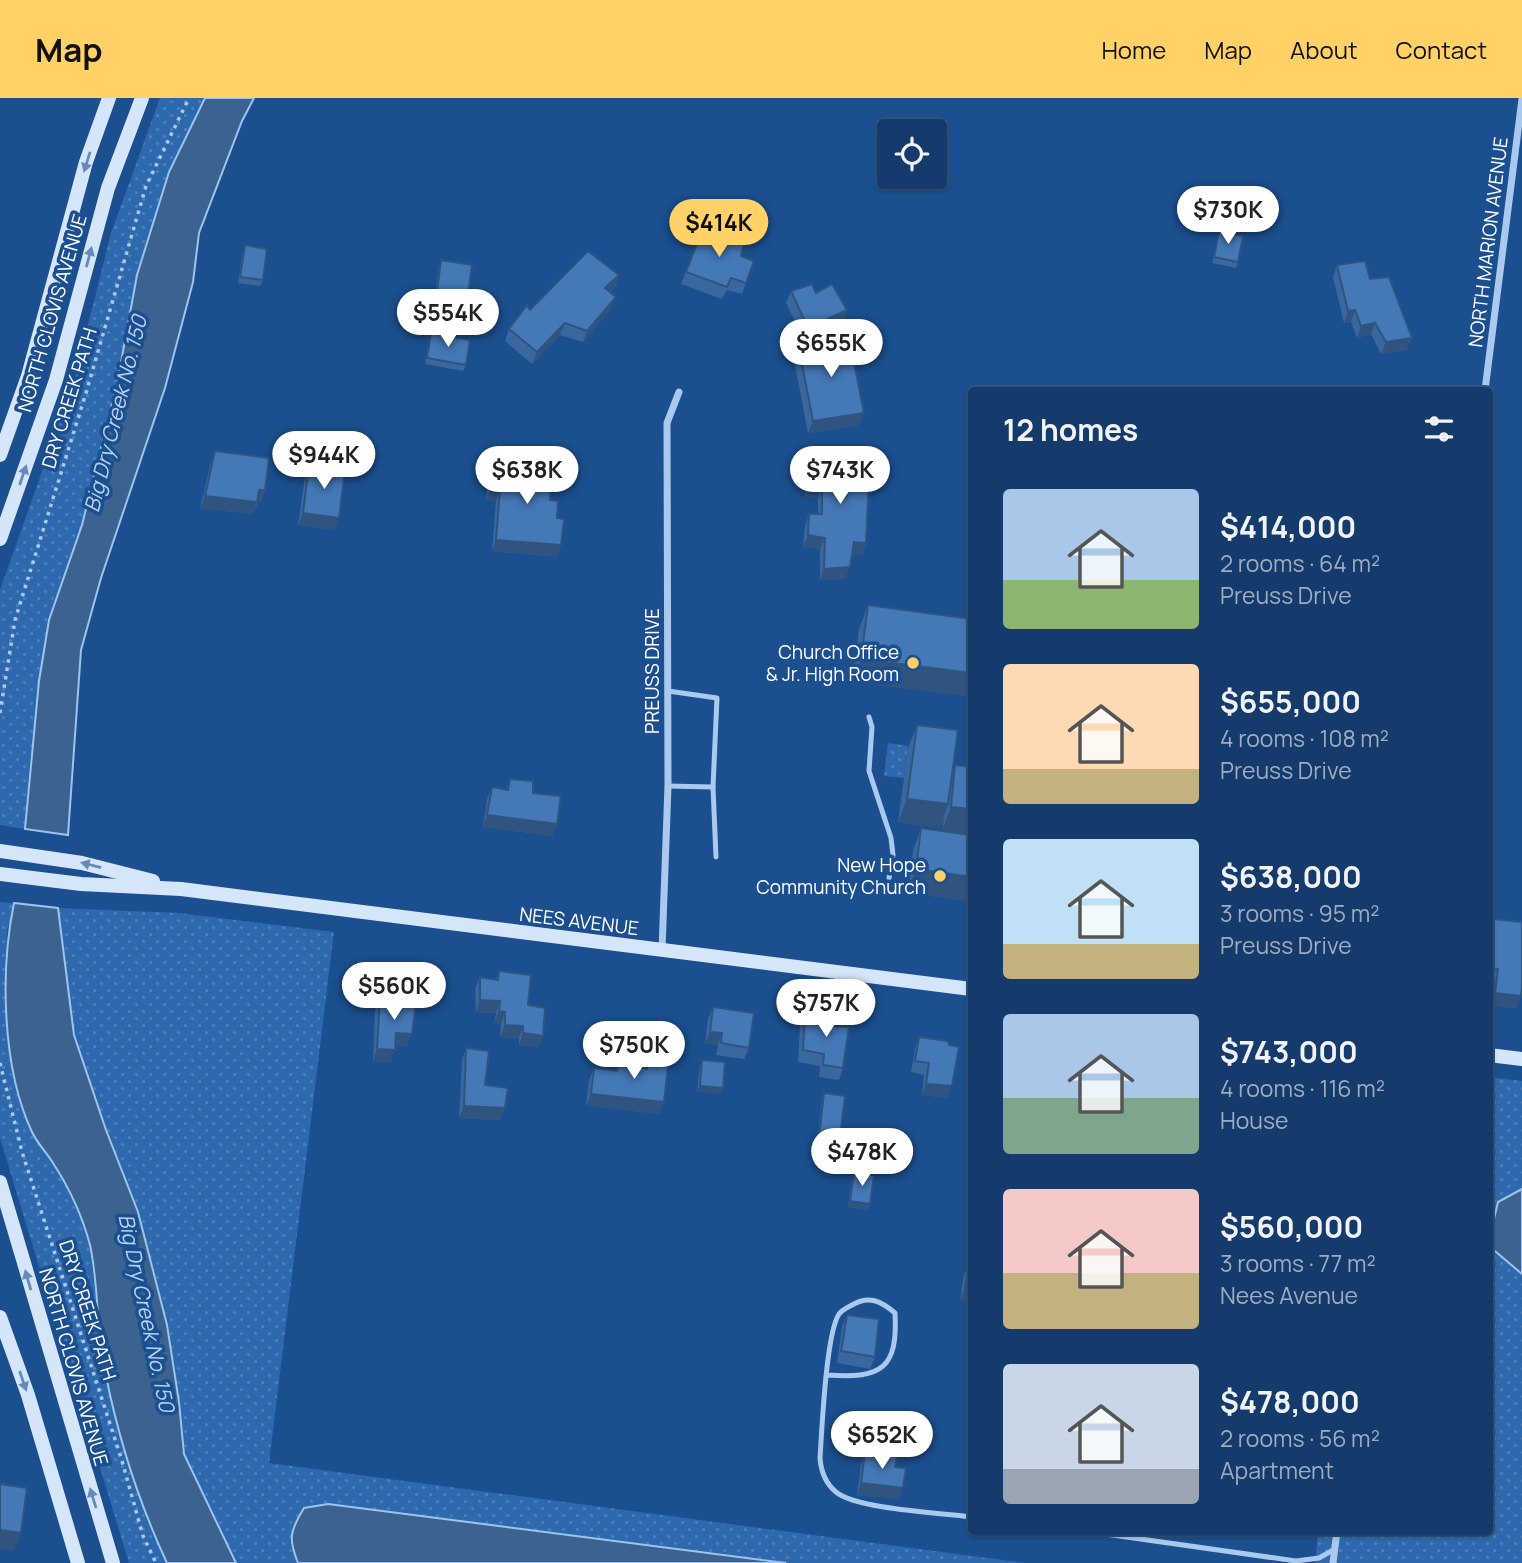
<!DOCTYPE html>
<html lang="en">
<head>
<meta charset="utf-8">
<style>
	:root { --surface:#143b6b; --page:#214673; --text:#f1f3f6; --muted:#9dadc1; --line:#33557e; --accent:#ffd166 }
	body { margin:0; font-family:Manrope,sans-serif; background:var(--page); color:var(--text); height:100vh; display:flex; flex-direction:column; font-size:26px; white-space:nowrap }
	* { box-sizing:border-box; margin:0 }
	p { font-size:23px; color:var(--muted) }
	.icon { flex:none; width:38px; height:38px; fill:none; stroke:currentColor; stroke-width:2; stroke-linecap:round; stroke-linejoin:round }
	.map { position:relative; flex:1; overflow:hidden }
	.panel { position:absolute; left:968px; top:289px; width:525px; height:1148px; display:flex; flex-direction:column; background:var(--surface); border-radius:7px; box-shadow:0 2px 5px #0004,0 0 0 2px var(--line) }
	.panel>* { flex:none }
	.fabs { position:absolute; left:877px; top:21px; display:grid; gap:14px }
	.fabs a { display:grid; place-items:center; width:70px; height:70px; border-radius:7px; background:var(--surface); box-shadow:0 2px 5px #0004,0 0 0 2px var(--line); font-size:35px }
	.price { position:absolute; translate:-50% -60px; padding:0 16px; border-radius:24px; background:#fff; color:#222; font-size:23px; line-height:46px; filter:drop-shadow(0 2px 4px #0008) }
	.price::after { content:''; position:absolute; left:50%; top:42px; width:21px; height:16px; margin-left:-10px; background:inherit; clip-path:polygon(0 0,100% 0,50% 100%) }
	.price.active { background:var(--accent); color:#111 }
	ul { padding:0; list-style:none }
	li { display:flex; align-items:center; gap:21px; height:175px; padding:0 35px }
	li span { display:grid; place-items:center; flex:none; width:196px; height:140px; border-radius:7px; color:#555 }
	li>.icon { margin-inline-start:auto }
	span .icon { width:84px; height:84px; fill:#fffc; stroke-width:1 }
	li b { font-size:30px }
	h2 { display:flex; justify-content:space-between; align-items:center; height:84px; padding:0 35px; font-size:30px }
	header { display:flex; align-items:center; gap:42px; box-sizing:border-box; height:98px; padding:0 35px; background:var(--accent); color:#111 }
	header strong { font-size:33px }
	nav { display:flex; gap:38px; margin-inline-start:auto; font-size:24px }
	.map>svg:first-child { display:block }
	.grass { fill:url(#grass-dots) }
	.water { fill:#3c6290; stroke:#9cc4f0; stroke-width:2 }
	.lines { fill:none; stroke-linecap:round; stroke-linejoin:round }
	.path { stroke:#a9c9ee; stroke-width:3.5; stroke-dasharray:3.5 5; stroke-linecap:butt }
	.lane { stroke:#a9c9ee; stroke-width:5 }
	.street { stroke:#a9c9ee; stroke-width:7 }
	.secondary { stroke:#d6e6fa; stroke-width:14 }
	.wall { fill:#3a679d }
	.shaded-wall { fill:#305480 }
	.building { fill:#4478b7; stroke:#305480; stroke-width:2 }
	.oneway { fill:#668bba }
	.poi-dot { fill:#ffd166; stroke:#1b4f8f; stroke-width:2.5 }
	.labels { text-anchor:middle; stroke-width:7; stroke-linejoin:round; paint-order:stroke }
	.street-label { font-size:19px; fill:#fff; stroke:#1b4f8f }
	.poi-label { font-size:19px; fill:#fff; stroke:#1b4f8f; text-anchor:end }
	.water-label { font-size:21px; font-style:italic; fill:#b5d3f5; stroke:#1b4f8f }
</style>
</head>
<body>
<header>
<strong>Map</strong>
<nav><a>Home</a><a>Map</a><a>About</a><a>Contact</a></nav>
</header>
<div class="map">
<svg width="1522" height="1465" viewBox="0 0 1522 1465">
	<defs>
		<pattern id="grass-dots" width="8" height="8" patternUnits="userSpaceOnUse" patternTransform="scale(1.75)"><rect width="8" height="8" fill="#2e69ad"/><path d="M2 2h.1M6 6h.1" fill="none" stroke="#4d80b9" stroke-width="1.8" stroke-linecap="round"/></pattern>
	</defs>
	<rect width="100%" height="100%" fill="#1b4f8f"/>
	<g class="grass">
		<path d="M160,0H205L169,74L137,177L118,281L82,427L49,522L30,663L25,731L0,727V492L74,283L111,135Z"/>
		<path d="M888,645L908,648L904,680L884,678Z"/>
		<path d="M0,804L14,805L7,834L5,879L8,939L33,1036L55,1067L78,1107L90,1149L104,1272L114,1312L147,1422L167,1465H129L0,1040Z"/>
		<path d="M58,810L179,815L334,834L269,1365L1025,1465H236L184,1356L179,1304L167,1227L138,1114L106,1032L74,937Z"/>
		<path d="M1489,979L1522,983V1465H1315L1318,1433H1489Z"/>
	</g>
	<g class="water">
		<path d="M205,0H254L242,23L199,135L193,184L165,290L101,480L81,552L68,737L25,731L39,583L49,522L82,427L118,281L137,177L169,74Z"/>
		<path d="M14,805L58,810L74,937L106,1032L138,1114L167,1227L179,1304L184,1356L236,1465H167C139,1405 118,1339 105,1273C96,1232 99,1188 90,1147C82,1117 70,1091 53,1065C47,1055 37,1045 32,1034C2,970 0,873 14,805Z"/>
		<path d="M1522,1091V1176L1489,1148V1142L1498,1104Z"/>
		<path d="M328,1406L786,1465H298C288,1440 290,1433 304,1410Z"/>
	</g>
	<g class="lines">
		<g class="path">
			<path d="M0,615L15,522L86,295L146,88L189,0"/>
			<path d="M0,965L22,1054L122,1363L143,1438L156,1465"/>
		</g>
		<g class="lane">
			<path d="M668,593L717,600L713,689L716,759"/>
			<path d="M869,619L872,629L869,673L891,740L893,757L889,780"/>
			<path d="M668,688L713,689"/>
			<path d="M828,1277C882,1281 898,1270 895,1215C881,1203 869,1197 852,1207C848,1209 842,1212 839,1216C826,1236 822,1331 820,1360C821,1373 825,1385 836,1394C856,1411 941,1415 971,1419"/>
			<path d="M1084,1433L1296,1463L1319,1460L1335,1451"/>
		</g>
		<g class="street">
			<path d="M1485,292L1522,1"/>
			<path d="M662,852L668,688L667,325L679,294"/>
			<path d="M1333,1465L1337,1433"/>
		</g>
		<g class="secondary">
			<path d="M0,357L28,278L86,64L109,0"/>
			<path d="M0,441L56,282L108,90L142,0"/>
			<path d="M0,753L82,765L153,783"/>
			<path d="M0,776L81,786L181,791L971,891"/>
			<path d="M1489,957L1522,961"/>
			<path d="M0,1084L113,1465"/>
			<path d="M0,1219L28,1297L78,1465"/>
		</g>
	</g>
	<g class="wall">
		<path d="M703,130L741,158L754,163L742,196L727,192L722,201L681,186Z"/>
		<path d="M1219,133L1238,164L1236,170L1212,165Z"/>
		<path d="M245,147L263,182L260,188L238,185L243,153Z"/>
		<path d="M441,162L462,234L430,230L439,168Z"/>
		<path d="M1337,167L1370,181L1407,252L1381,256L1371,236L1357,240L1351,224L1344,225L1333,179Z"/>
		<path d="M619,177L615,189L610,194L611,211L583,244L560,237L532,266L505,243L509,231L530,212Z"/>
		<path d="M791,193L816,195L843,224L804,242L786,205Z"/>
		<path d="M431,235L466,267L463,273L425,266L429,241Z"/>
		<path d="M798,246L859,327L808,335L793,257Z"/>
		<path d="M811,352L832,367L849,368L853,359L866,445L862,457L852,456L845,481L820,482V451L803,449L805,428L809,416H818V400L805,399L806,364Z"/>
		<path d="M215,353L265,392L261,404H258L253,416L200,410L211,364Z"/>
		<path d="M523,366L550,402L557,420V459L492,453L496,403L486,402L488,384L492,372L520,374Z"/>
		<path d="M309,367L339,420L334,432L298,427L305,379Z"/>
		<path d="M868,507L971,521L852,584L859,531Z"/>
		<path d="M917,627L952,675L955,667L971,669V736L942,732L944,719L940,730L898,724L908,650Z"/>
		<path d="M510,681L553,738L483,729L487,701L492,689L506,692Z"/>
		<path d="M921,730L971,737V803L907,795L913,753Z"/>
		<path d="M1494,821L1521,898L1516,910L1491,907L1494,883L1489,882V836Z"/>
		<path d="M499,873L528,907L543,938L538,949L519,947V940L500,939L501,926L494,925L496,915L476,914L475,891L480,879L496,881Z"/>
		<path d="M380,900L407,948L395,947L390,964L373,963L375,912Z"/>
		<path d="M713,909L749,950L744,961L716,957L718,947L705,945L708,921Z"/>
		<path d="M805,916L834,928L843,970L839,982L819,979L820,968L798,964L800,928Z"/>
		<path d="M919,939L949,947L948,1000L922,997L924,977L911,974L915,951Z"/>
		<path d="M466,950L485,987L505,1010L500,1022L459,1020L462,962Z"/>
		<path d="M648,956L664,1004L659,1016L586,1007L589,982L594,970L616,973L618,968L644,971Z"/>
		<path d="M702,962L723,990L720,996L697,993L700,968Z"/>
		<path d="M824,995L839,1037L827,1038L825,1045H817L822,1001Z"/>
		<path d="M971,1016V1065L966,1064Z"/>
		<path d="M854,1074L868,1112L848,1109L852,1080Z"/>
		<path d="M969,1165L971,1203L960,1202L964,1177Z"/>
		<path d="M847,1217L875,1259L870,1271L837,1265L842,1229Z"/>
		<path d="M865,1354L895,1369L899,1401L857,1397L861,1366Z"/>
	</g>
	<g class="shaded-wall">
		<path d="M619,177L615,189L601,202L605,190Z"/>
		<path d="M616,199L611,211L583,244L587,233Z"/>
		<path d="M847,212L843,224L804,242L808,230Z"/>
		<path d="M1355,212L1351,224L1344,225L1348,213Z"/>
		<path d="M433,224L464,228L462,234L430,230Z"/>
		<path d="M565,225L560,237L532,266L537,254Z"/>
		<path d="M1375,225L1371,236L1357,240L1361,228Z"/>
		<path d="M1412,240L1407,252L1381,256L1386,244Z"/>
		<path d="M864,315L859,327L808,335L813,323Z"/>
		<path d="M809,387L822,388L818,400L805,399Z"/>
		<path d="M491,391H500L496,403L486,402Z"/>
		<path d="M259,392H265L261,404H255Z"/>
		<path d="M205,398L257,404L253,416L200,410Z"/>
		<path d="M303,415L339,420L334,432L298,427Z"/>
		<path d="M808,437L825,440L820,451L803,449Z"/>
		<path d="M496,442L561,447L557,459L492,453Z"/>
		<path d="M854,444L866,445L862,457L850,456Z"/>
		<path d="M850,469L845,481L820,482L824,471Z"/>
		<path d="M861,561L971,575V599L852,584Z"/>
		<path d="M907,701L948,706L940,730L898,724Z"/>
		<path d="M951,709L971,711V736L942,732Z"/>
		<path d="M487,717L557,726L553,738L483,729Z"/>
		<path d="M916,771L971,779V803L907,795Z"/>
		<path d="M1495,895L1521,898L1516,910L1491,907Z"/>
		<path d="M480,902L500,903L496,915L476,914Z"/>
		<path d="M499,913L505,914L501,926L494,925Z"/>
		<path d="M505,927L523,928L519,940L500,939Z"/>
		<path d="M710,934L722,935L718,947L705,945Z"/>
		<path d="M396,935L412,936L407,948L392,947Z"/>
		<path d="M523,935L543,938L538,949L519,947Z"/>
		<path d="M377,951L395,952L390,964L373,963Z"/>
		<path d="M926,986L952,988L948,1000L922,997Z"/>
		<path d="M700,988L723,990L720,996L697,993Z"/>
		<path d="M591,996L664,1004L659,1016L586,1007Z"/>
		<path d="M464,1008L505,1010L500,1022L459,1020Z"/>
		<path d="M841,1031L839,1037L826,1038L828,1032Z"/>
		<path d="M819,1039L827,1040L825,1045H817Z"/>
		<path d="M971,1053V1065L966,1064Z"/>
		<path d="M850,1103L870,1106L868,1112L848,1109Z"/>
		<path d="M965,1190L971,1191V1203L960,1202Z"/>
		<path d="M861,1385L903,1390L899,1401L857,1397Z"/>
		<path d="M0,1432L21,1435L14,1453L0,1451Z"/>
	</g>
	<g class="building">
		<path d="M703,130L744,144L741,158L754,163L746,185L731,180L727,189L686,174Z"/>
		<path d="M1219,133L1243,138L1238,164L1214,159Z"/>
		<path d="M245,147L267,151L263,182L240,179Z"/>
		<path d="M588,153L619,177L605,190L616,199L587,233L565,225L537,254L509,231L527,207L530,212Z"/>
		<path d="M441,162L472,167L464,228L433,224Z"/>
		<path d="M1365,163L1370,181L1389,179L1412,240L1386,244L1375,225L1361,228L1355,212L1348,213L1337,167Z"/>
		<path d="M812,186L816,195L832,186L847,212L808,230L791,193Z"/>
		<path d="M431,235L470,242L466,267L427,260Z"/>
		<path d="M849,239L864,315L813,323L798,246Z"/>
		<path d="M811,352L833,354L832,367L851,369L853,359L870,360L866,445L854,444L850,469L824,471L825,440L808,437L809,416H822V388L809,387Z"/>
		<path d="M215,353L269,360L265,392H259L257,404L205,398Z"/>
		<path d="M523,366L553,369L550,402L558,403L557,420L564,421L561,447L496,442L500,391H491L492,372L522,375Z"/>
		<path d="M309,367L345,372L339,420L303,415Z"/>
		<path d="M868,507L971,521V575L861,561Z"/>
		<path d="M917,627L958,632L948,706L907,701Z"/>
		<path d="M955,667L971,669V711L951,709Z"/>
		<path d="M510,681L533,683V695L561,698L557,726L487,717L492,689L508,692Z"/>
		<path d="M921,730L971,737V779L916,771Z"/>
		<path d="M1494,821L1522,824V889L1521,898L1495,895L1498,871L1489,870V857Z"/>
		<path d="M499,873L531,877L528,907L545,910L543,938L523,935V928L505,927V914L499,913L500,903L480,902V879L498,882Z"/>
		<path d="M380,900L416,905L412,936L396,935L395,952L377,951Z"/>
		<path d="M713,909L754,915L749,950L721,945L722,935L710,934Z"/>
		<path d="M805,916L835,920L834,928L849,929L843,970L823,967L824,956L803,952Z"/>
		<path d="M919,939L948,943L949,947L959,949L952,988L926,986L929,965L915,963Z"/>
		<path d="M466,950L489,953L485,987L508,990L505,1010L464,1008Z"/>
		<path d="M648,956L669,959L664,1004L591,996L594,970L617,973L618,968L647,971Z"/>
		<path d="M702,962L725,964L723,990L700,988Z"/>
		<path d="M824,995L845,998L841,1031L828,1032L827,1040L819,1039Z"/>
		<path d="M854,1074L874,1077L870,1106L850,1103Z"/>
		<path d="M969,1165L971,1166V1191L965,1190Z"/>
		<path d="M847,1217L879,1221L875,1259L841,1253Z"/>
		<path d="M865,1354L897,1358L895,1369L906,1370L903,1390L861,1385Z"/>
		<path d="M0,1386L27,1390L21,1435L0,1432Z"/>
	</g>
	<defs><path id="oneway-solid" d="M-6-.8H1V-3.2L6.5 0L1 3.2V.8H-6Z" transform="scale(1.75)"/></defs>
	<g class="oneway">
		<use href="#oneway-solid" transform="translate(87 64) rotate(107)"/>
		<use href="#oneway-solid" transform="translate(89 159) rotate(-75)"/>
		<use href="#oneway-solid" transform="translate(23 377) rotate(-71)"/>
		<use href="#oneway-solid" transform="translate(91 767) rotate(-166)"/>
		<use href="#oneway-solid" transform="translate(28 1182) rotate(-106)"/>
		<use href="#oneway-solid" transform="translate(23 1283) rotate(71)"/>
		<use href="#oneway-solid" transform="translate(93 1400) rotate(-107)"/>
	</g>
	<g class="poi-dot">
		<circle cx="913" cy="565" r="7"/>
		<circle cx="940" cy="778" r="7"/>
	</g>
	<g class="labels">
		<g class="street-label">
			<text transform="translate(1488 144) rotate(-83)" y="7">NORTH MARION AVENUE</text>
			<text transform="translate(52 215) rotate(-74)" y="7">NORTH CLOVIS AVENUE</text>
			<text transform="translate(69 300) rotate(-73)" y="7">DRY CREEK PATH</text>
			<text transform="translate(652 573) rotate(-90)" y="7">PREUSS DRIVE</text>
			<text transform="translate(579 823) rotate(7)" y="7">NEES AVENUE</text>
			<text transform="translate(88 1212) rotate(72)" y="7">DRY CREEK PATH</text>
			<text transform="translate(74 1269) rotate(74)" y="7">NORTH CLOVIS AVENUE</text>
		</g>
		<g class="poi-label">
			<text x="899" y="561">Church Office<tspan x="899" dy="22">&amp; Jr. High Room</tspan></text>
			<text x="926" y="774">New Hope<tspan x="926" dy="22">Community Church</tspan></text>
		</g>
		<g class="water-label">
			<text transform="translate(116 316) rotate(-76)" y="7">Big Dry Creek No. 150</text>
			<text transform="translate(146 1215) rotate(78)" y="7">Big Dry Creek No. 150</text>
		</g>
	</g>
</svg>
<div class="fabs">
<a><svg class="icon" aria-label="locate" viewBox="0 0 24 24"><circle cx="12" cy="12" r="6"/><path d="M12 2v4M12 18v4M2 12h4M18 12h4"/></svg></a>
</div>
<b class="price" style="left:1228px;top:148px">$730K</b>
<b class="price active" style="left:719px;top:161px">$414K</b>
<b class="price" style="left:448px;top:251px">$554K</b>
<b class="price" style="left:831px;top:281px">$655K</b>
<b class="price" style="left:324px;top:393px">$944K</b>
<b class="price" style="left:527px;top:408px">$638K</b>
<b class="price" style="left:840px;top:408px">$743K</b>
<b class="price" style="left:394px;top:924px">$560K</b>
<b class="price" style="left:826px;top:941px">$757K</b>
<b class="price" style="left:634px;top:983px">$750K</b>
<b class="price" style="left:862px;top:1090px">$478K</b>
<b class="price" style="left:882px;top:1373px">$652K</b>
<section class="panel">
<h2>12 homes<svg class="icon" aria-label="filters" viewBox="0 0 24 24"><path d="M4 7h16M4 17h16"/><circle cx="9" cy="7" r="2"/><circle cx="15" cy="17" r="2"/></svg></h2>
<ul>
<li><span style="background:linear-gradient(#a9c7e8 65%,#8fb573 0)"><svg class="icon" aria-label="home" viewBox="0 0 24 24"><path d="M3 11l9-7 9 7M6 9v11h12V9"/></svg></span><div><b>$414,000</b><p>2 rooms · 64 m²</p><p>Preuss Drive</p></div></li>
<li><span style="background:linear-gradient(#ffd9b3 75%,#c2b280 0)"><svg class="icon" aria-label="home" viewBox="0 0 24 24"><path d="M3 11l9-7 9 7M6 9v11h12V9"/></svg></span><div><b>$655,000</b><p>4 rooms · 108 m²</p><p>Preuss Drive</p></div></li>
<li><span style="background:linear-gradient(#bfe0f5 75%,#c2b280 0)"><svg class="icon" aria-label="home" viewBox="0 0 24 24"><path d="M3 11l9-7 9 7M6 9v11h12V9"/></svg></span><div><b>$638,000</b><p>3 rooms · 95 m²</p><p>Preuss Drive</p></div></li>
<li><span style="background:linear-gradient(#a9c7e8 60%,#7fa58c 0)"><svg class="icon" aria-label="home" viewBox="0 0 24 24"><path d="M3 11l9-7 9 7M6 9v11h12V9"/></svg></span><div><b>$743,000</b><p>4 rooms · 116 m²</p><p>House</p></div></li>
<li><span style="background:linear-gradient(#f6c9c9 60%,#c2b280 0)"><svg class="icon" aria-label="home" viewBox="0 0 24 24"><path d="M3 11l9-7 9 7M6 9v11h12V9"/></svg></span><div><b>$560,000</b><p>3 rooms · 77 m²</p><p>Nees Avenue</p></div></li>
<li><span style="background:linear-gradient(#c9d6e8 75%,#9aa5b1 0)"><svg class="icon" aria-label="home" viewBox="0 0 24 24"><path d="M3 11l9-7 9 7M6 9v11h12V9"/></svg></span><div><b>$478,000</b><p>2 rooms · 56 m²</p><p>Apartment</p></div></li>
</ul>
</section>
</div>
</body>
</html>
